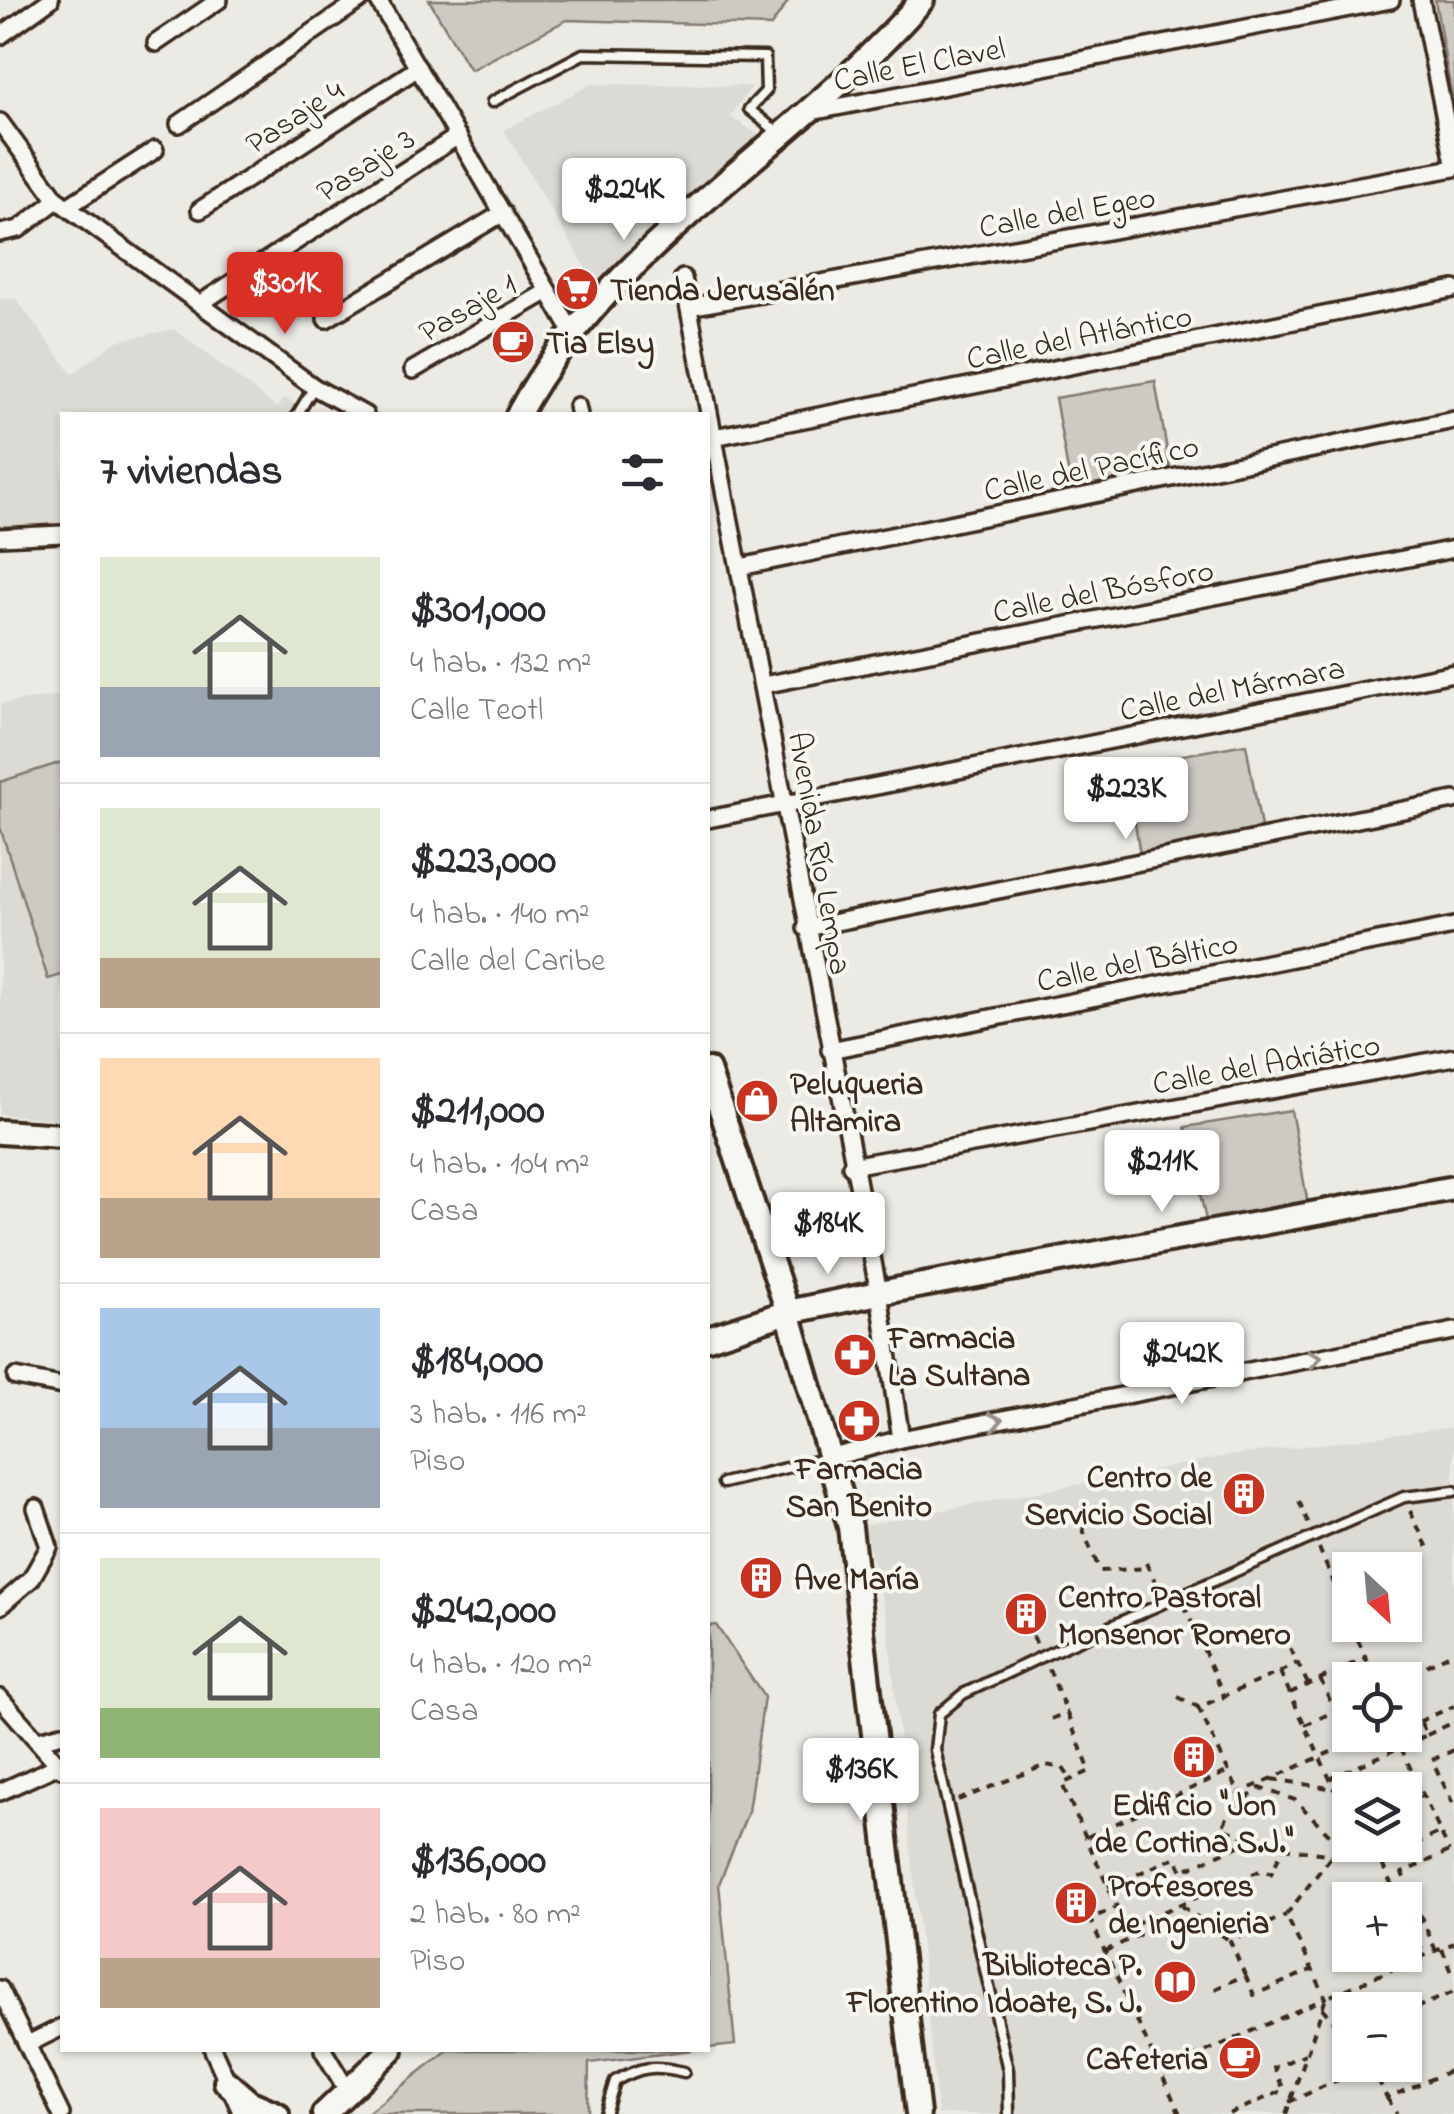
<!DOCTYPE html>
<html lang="es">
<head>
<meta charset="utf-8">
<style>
	:root { --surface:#fff; --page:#f7f7f7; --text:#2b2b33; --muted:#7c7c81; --line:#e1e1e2; --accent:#d93025 }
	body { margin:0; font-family:"Indie Flower",sans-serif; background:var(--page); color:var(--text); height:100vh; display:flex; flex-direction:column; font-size:38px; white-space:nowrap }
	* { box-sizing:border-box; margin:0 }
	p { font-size:32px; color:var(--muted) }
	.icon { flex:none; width:55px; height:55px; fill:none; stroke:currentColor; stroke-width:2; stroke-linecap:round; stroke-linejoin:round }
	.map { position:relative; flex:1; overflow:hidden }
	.side { position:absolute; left:60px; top:412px; width:650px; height:1640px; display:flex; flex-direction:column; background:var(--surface); border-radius:0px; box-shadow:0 2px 8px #0004 }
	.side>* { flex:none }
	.needle { width:65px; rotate:154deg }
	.buttons { position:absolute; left:1332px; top:1552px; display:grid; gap:20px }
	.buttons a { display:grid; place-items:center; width:90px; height:90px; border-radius:0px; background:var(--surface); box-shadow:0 2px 8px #0004; font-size:50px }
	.price { position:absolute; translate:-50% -85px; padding:0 22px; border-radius:10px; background:#fff; color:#222; font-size:32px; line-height:65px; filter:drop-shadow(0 2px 5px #0008) }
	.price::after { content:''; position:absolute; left:50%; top:60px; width:30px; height:22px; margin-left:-15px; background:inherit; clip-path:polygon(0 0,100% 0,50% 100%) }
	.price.on { background:var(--accent); color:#fff }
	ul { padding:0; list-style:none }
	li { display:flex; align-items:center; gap:30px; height:250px; padding:0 40px }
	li+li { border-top:2px solid var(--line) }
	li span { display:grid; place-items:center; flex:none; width:280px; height:200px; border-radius:0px; color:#555 }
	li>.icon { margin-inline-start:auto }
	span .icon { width:120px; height:120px; fill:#fffc; stroke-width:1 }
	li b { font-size:42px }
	h2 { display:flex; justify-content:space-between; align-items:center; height:120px; padding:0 40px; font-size:42px }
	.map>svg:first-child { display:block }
	.built { fill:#dcdad4; fill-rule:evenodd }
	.green { fill:#cdcac4; stroke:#847a71; stroke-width:2.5 }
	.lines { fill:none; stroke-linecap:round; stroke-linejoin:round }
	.lane-casing { stroke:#3b2a1e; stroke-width:15 }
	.street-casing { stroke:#3b2a1e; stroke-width:22 }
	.secondary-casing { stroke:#3b2a1e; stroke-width:30 }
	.path { stroke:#3b2a1e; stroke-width:4; stroke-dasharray:8 8; stroke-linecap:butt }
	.lane { stroke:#f6f6f2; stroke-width:8 }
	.street { stroke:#f6f6f2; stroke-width:15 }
	.secondary { stroke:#f6f6f2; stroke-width:22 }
	.oneway { stroke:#989088 }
	.labels { text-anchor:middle; stroke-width:8; stroke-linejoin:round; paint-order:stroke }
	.street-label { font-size:32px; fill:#3b2a1e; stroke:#f6f6f2 }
	.poi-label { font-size:32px; font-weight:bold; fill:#3b2a1e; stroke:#f6f6f2; text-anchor:start }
</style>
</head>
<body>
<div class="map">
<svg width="1454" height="2114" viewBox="0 0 1454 2114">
	<rect width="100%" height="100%" fill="#ebeae5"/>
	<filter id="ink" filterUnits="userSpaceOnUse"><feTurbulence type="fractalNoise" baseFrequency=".01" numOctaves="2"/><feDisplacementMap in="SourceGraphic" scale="20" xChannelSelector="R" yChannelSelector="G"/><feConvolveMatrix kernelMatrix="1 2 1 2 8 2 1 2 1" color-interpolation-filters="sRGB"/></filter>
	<g filter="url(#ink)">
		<g class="built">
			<path d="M592,84L752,86L730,117L765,138L597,287L504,130Z"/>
			<path d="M0,299H16L72,374L117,341L174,329L277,408L285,398L312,415H62V528L0,531Z"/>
			<path d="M62,695V1120L0,1114V704Z"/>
			<path d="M1454,1427V2114H938L888,1625L864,1525L1227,1456ZM1350,1570H1405V1625H1350ZM1350,1680H1405V1735H1350ZM1350,1790H1405V1845H1350ZM1350,1900H1405V1955H1350ZM1350,2010H1405V2065H1350Z"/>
		</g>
		<g class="green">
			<path d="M429,0H789L771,26L567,20L470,70Z"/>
			<path d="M1435,0H1454V109Z"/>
			<path d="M1155,381L1172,479L1073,499L1055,398Z"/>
			<path d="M1246,744L1262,833L1140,855L1126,765Z"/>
			<path d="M62,762V975L48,979L0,827V782Z"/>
			<path d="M1291,1110L1309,1210L1208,1229L1185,1127Z"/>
			<path d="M716,1625L764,1697L748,1812L719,1884L735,2045L708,2048V1626Z"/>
			<path d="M448,2050H693L589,2063L588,2114H366Z"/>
		</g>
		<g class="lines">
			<g class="lane-casing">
				<g id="lane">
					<path d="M492,102L583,54L765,57L766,91L749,109L777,132"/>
					<path d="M297,415L314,387"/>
					<path d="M723,1483L828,1458"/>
					<path d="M605,2114L615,2081C641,2066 655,2065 684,2072"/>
					<path d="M1009,2114L1008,2070L935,1750L939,1714L963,1694L1043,1656L1404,1497L1454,1491"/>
				</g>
			</g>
			<g class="street-casing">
				<g id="street">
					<path d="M378,0L572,332"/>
					<path d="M1421,0L1454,163"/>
					<path d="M0,36L50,0"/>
					<path d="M156,43L219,0"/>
					<path d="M811,112L1391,0"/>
					<path d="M0,122L57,200L314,387L365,415"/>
					<path d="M179,124L360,0"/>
					<path d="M67,207L155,150"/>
					<path d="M200,210L418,68"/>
					<path d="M0,233L19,229L57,200"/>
					<path d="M683,278L879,1293L901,1439"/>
					<path d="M201,303L458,136"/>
					<path d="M689,307L1454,168"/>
					<path d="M326,319L503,213"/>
					<path d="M413,370L548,291"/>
					<path d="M577,406L579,415"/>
					<path d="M714,437L1454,289"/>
					<path d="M0,537L62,534"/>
					<path d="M740,567L1454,420"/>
					<path d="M763,685L1454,549"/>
					<path d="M708,819L1454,673"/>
					<path d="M806,928L1454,800"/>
					<path d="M830,1050L1454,926"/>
					<path d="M851,1166L1454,1057"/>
					<path d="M16,1377L62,1386"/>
					<path d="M833,1457L901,1439L1454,1331"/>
					<path d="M0,1606L31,1579L49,1547L36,1508"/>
					<path d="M0,1698L62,1769"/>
					<path d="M39,1740L62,1734"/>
					<path d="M0,1792L59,1765"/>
					<path d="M0,1989L61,2114"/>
					<path d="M28,2044L62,2027"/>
					<path d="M213,2050L242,2114"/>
					<path d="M323,2050L347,2090"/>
				</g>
			</g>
			<g class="secondary-casing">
				<g id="secondary">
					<path d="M518,415C608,246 798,144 922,0"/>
					<path d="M708,1070L788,1312L850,1527L918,2114"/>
					<path d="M0,1132L62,1136"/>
					<path d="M708,1338L788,1312L879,1293L1454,1188"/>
					<path d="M226,2082L249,2102L277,2114"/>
					<path d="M324,2114L391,2050"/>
				</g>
			</g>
			<g class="path">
				<path d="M1299,1501L1309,1525"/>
				<path d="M1068,1511L1082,1509L1084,1533L1100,1571L1148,1568"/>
				<path d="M1410,1511L1429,1550"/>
				<path d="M1319,1548L1350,1622"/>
				<path d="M1146,1563L1159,1589"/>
				<path d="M1184,1605L1224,1696L1280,1672L1350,1822"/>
				<path d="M1351,1625L1376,1680"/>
				<path d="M1033,1636L1038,1647"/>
				<path d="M1290,1648L1308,1684"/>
				<path d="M1049,1669L1090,1771L1062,1784L1117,1907L1090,1919L1180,2114"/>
				<path d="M1280,1672L1297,1663"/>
				<path d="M1320,1679L1350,1743"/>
				<path d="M1398,1680L1454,1652"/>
				<path d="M1290,1693L1365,1658"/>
				<path d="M1178,1697L1198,1707L1224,1697"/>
				<path d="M1198,1707L1239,1793"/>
				<path d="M1051,1719L1068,1712"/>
				<path d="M1305,1725L1350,1704"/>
				<path d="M1405,1728L1454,1706"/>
				<path d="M1388,1735H1389"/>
				<path d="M1427,1735L1454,1722"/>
				<path d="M1401,1748L1449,1851"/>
				<path d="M1454,1750L1432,1760L1454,1806"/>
				<path d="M1272,1779L1335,1789"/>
				<path d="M1330,1779L1427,1735L1420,1721"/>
				<path d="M958,1800L1046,1765L1063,1768L1070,1778"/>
				<path d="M1405,1804L1422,1796"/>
				<path d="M1233,1809L1260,1788L1295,1800L1340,1845"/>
				<path d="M1087,1837L1229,1771L1230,1774"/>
				<path d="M1283,1848L1333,1855"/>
				<path d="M1108,1887L1176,1857L1182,1871L1243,1844L1245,1837L1222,1828L1239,1793L1369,1735"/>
				<path d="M1399,1900L1381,1862L1440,1832"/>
				<path d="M1182,1906L1230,1941"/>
				<path d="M1405,1913L1425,1956"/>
				<path d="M1134,1924L1262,1870L1271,1874L1283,1848"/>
				<path d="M1442,1949L1454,1977"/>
				<path d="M1105,1951L1139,1935L1133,1923"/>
				<path d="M1436,1951L1402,1873L1454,1849"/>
				<path d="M1418,1959L1424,1972"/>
				<path d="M1245,1975L1254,1995L1311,1970"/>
				<path d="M1215,1989L1245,1975L1230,1941L1286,1915"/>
				<path d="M1322,2008L1350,2041"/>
				<path d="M1405,2013L1411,2010L1409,2004"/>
				<path d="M1405,2019L1411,2010L1454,1992"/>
				<path d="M1371,2065L1387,2098L1454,2069"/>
				<path d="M1162,2071L1326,1998L1286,1915L1350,1832"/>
				<path d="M1387,2098L1397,2114"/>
				<path d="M1289,2102L1371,2065"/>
				<path d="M1229,2114L1284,2090L1274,2068L1305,2054"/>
				<path d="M1286,2114L1326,1998L1454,1943"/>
			</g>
			<use href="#lane" class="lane"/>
			<use href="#street" class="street"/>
			<use href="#secondary" class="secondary"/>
		</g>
		<defs><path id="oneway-chevron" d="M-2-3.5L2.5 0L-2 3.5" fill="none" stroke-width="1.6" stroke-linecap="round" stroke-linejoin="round" transform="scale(2.5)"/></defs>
		<g class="oneway">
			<use href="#oneway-chevron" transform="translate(1315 1358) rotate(-11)"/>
			<use href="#oneway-chevron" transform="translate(996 1421) rotate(-11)"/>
		</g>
	</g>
	<defs>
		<g id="supermarket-disc" transform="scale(2.25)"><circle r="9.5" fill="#c8321e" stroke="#f6f6f2"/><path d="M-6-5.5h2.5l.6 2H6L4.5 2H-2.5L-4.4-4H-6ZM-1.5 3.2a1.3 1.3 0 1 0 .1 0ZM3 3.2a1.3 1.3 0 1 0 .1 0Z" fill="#fff"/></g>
		<g id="cafe-disc" transform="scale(2.25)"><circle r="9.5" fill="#c8321e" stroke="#f6f6f2"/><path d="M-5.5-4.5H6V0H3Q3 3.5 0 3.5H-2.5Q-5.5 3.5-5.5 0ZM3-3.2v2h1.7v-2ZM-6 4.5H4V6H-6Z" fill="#fff"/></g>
		<g id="shop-disc" transform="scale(2.25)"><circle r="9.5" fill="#c8321e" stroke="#f6f6f2"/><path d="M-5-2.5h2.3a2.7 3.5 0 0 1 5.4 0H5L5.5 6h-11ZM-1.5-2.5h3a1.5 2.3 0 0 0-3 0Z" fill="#fff"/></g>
		<g id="pharmacy-disc" transform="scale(2.25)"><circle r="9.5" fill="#c8321e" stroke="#f6f6f2"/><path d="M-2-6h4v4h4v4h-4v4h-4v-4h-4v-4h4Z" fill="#fff"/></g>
		<g id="building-disc" transform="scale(2.25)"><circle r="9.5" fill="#c8321e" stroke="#f6f6f2"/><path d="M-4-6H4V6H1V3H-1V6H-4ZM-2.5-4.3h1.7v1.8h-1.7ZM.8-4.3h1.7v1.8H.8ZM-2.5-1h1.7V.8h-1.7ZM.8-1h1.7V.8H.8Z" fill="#fff"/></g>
		<g id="library-disc" transform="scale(2.25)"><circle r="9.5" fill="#c8321e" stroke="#f6f6f2"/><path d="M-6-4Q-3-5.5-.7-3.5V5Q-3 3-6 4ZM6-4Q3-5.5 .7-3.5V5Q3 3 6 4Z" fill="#fff"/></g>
	</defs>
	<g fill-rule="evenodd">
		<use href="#supermarket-disc" x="577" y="289"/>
		<use href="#cafe-disc" x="513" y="342"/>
		<use href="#shop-disc" x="757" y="1101"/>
		<use href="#pharmacy-disc" x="855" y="1355"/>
		<use href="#pharmacy-disc" x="859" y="1421"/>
		<use href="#building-disc" x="1244" y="1494"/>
		<use href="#building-disc" x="761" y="1578"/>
		<use href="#building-disc" x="1026" y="1614"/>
		<use href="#building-disc" x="1194" y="1757"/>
		<use href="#building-disc" x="1076" y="1903"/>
		<use href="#library-disc" x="1175" y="1982"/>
		<use href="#cafe-disc" x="1240" y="2058"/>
	</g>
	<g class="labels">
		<g class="street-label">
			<text transform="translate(919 63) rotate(-11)" y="11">Calle El Clavel</text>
			<text transform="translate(294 116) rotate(-33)" y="11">Pasaje 4</text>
			<text transform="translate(365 164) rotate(-33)" y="11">Pasaje 3</text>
			<text transform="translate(1067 211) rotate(-10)" y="11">Calle del Egeo</text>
			<text transform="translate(467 307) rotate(-30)" y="11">Pasaje 1</text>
			<text transform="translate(1079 336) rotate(-11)" y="11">Calle del Atlántico</text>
			<text transform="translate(1091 467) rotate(-12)" y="11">Calle del Pacífico</text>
			<text transform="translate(1103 590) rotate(-11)" y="11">Calle del Bósforo</text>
			<text transform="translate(1232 688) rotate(-11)" y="11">Calle del Mármara</text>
			<text transform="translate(821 853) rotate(80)" y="11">Avenida Río Lempa</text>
			<text transform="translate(1137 961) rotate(-11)" y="11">Calle del Báltico</text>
			<text transform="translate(1266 1063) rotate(-10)" y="11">Calle del Adriático</text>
		</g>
		<g class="poi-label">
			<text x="610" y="300">Tienda Jerusalén</text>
			<text x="546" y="353">Tia Elsy</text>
			<text x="790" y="1094">Peluqueria<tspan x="790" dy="37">Altamira</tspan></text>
			<text x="888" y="1348">Farmacia<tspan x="888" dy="37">La Sultana</tspan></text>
			<text x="859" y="1479" text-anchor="middle">Farmacia<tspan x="859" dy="37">San Benito</tspan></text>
			<text x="1212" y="1487" text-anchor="end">Centro de<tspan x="1212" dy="37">Servicio Social</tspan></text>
			<text x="794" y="1589">Ave María</text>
			<text x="1058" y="1607">Centro Pastoral<tspan x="1058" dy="37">Monsenor Romero</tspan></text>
			<text x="1194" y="1815" text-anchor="middle">Edificio "Jon<tspan x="1194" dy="37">de Cortina S.J."</tspan></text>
			<text x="1108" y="1896">Profesores<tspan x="1108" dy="37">de Ingenieria</tspan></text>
			<text x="1142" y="1975" text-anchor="end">Biblioteca P.<tspan x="1142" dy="37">Florentino Idoate, S. J.</tspan></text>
			<text x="1208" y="2069" text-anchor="end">Cafeteria</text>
		</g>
	</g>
</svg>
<div class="buttons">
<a><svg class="needle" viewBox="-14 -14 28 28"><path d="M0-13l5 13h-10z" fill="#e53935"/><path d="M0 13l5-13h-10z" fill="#7c7c81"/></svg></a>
<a><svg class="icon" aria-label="locate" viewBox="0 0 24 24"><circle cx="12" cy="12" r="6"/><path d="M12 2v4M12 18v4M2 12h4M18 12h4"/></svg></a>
<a><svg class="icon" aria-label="layers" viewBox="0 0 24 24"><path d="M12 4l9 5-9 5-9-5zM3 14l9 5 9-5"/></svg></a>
<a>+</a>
<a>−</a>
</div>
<b class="price" style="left:624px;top:243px">$224K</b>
<b class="price on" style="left:285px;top:337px">$301K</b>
<b class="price" style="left:1126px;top:842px">$223K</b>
<b class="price" style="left:1162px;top:1215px">$211K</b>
<b class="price" style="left:828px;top:1277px">$184K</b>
<b class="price" style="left:1182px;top:1407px">$242K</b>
<b class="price" style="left:861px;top:1823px">$136K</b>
<section class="side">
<h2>7 viviendas<svg class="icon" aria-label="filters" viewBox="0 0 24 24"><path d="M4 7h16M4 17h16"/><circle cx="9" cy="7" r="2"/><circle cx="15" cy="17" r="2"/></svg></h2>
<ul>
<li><span style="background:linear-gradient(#dfe7d0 65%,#9aa5b1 0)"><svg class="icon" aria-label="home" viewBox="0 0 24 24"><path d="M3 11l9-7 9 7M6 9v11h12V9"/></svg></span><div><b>$301,000</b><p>4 hab. · 132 m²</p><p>Calle Teotl</p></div></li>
<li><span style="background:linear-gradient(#dfe7d0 75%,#b9a48a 0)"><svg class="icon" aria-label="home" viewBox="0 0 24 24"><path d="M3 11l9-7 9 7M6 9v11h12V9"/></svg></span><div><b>$223,000</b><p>4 hab. · 140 m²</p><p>Calle del Caribe</p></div></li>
<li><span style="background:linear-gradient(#ffd9b3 70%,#b9a48a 0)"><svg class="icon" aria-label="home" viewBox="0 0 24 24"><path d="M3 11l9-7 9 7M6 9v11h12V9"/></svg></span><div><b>$211,000</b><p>4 hab. · 104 m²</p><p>Casa</p></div></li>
<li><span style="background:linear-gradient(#a9c7e8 60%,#9aa5b1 0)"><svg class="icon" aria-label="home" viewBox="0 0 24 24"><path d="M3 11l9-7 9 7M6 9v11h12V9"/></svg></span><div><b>$184,000</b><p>3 hab. · 116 m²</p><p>Piso</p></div></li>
<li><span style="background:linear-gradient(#dfe7d0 75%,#8fb573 0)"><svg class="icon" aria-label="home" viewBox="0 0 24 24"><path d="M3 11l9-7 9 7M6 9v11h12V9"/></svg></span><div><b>$242,000</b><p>4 hab. · 120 m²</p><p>Casa</p></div></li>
<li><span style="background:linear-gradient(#f6c9c9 75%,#b9a48a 0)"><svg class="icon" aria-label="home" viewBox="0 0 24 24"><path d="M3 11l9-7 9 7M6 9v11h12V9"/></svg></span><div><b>$136,000</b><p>2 hab. · 80 m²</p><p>Piso</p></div></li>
</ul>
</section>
</div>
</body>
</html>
